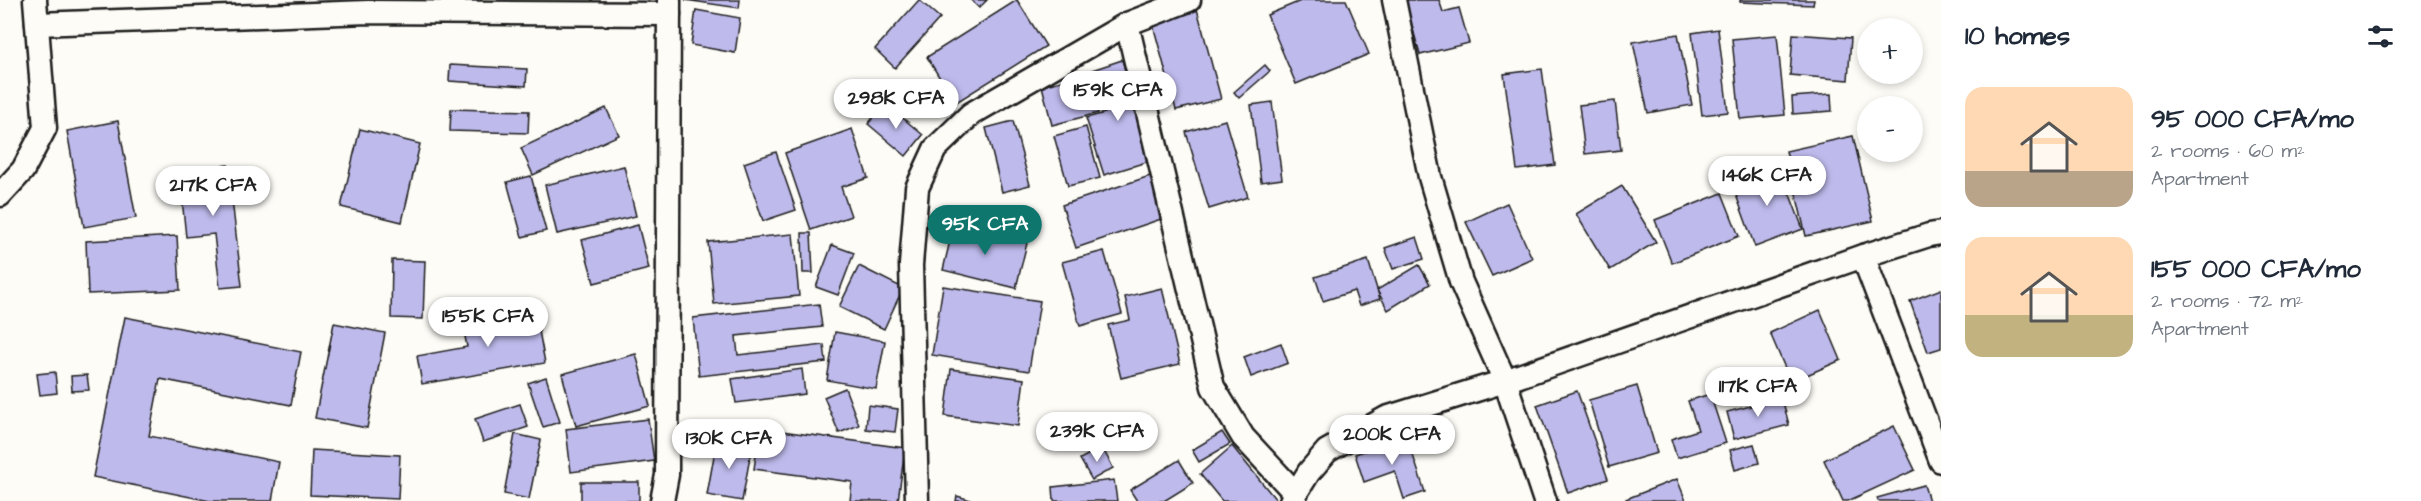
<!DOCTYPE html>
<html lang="en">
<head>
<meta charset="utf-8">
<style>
	:root { --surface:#fff; --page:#f2f2f3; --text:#1f2937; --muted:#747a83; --accent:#0f766e }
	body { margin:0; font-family:"Architects Daughter",sans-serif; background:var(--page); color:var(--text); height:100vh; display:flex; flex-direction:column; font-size:22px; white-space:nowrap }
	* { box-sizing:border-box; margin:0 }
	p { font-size:20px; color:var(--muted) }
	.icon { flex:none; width:33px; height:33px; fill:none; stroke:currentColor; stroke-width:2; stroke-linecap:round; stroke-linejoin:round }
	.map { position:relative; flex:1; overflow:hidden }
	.side { display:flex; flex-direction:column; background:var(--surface); width:480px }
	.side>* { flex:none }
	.tools { position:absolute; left:1857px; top:18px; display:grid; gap:12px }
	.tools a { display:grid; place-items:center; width:66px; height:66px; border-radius:50%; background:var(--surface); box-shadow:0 3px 9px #0003; font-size:30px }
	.price { position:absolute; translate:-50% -51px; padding:0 14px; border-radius:21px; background:#fff; color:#222; font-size:20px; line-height:39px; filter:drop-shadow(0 2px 3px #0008) }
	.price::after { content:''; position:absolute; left:50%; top:36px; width:18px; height:14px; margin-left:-9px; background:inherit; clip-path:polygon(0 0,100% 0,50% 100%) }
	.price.on { background:var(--accent); color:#fff }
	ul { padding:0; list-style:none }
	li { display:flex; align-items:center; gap:18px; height:150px; padding:0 24px }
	li span { display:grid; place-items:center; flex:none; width:168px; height:120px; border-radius:18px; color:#555 }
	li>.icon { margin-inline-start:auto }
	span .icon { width:72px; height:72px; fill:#fffc; stroke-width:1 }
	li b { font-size:26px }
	h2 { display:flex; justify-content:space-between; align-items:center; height:72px; padding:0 24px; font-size:26px }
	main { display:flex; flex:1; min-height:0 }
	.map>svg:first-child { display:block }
	.building { fill:#bebaec; stroke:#1c1c1c; stroke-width:1.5 }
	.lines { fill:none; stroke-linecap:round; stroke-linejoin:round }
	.minor-casing { stroke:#1c1c1c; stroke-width:27 }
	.minor { stroke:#fdfcf7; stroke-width:22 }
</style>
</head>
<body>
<main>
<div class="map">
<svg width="1941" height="501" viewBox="0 0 1941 501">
	<rect width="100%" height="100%" fill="#fdfcf7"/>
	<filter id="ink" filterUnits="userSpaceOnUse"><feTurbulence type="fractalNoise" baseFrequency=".0167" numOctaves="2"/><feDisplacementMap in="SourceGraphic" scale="12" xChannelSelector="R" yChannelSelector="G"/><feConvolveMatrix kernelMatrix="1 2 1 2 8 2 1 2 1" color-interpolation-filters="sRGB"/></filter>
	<g filter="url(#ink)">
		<g class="building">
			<path d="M685,0H740L739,8Z"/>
			<path d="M919,0L940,18L895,68L875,49Z"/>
			<path d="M971,0H987L979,8Z"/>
			<path d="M1017,0L1046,46L955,103L927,57Z"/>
			<path d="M1303,0H1346L1369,54L1296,84L1267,15Z"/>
			<path d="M1405,0H1439L1443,12L1459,8L1469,43L1420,55Z"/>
			<path d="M1740,0H1814L1813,5L1740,2Z"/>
			<path d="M1197,9L1221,99L1176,110L1152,21Z"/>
			<path d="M696,10L740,18L735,53L691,45Z"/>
			<path d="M1718,29L1728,112L1702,115L1692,33Z"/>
			<path d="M1678,34L1692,105L1648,113L1633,42Z"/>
			<path d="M1793,34L1851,38L1848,80L1790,75Z"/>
			<path d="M1777,35L1785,115L1740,119L1732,39Z"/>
			<path d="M1122,60L1153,160L1104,175L1086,118L1105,113L1092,70Z"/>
			<path d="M450,65L527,69L526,86L449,81Z"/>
			<path d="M1265,65L1270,71L1239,98L1234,92Z"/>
			<path d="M1542,69L1555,165L1517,170L1504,74Z"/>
			<path d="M1088,74L1098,113L1052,125L1042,86Z"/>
			<path d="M1831,94L1832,111L1793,114L1792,97Z"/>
			<path d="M1615,101L1621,150L1585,154L1579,105Z"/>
			<path d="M1272,102L1282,179L1261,182L1251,105Z"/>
			<path d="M885,103L923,135L906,156L868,124Z"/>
			<path d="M606,108L619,135L533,175L521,148Z"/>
			<path d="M451,109L529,111L528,133L450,131Z"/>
			<path d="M1225,120L1248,197L1209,209L1186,132Z"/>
			<path d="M118,121L136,218L84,227L67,131Z"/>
			<path d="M1013,121L1030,185L1002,192L986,128Z"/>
			<path d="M1086,127L1100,178L1068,186L1054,136Z"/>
			<path d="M360,129L420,144L402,222L341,207Z"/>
			<path d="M852,129L868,178L841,187L851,216L811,230L785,153Z"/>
			<path d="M1853,136L1873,221L1806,236L1786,151Z"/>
			<path d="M776,152L796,210L763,221L744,163Z"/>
			<path d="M228,165L242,286L220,288L214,234L186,237L179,170Z"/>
			<path d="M624,166L636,216L557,234L545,185Z"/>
			<path d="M1779,166L1803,229L1755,247L1732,184Z"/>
			<path d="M1153,175L1167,217L1076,248L1062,205Z"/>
			<path d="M531,176L546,231L522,237L507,182Z"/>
			<path d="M1622,186L1656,242L1610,270L1576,214Z"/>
			<path d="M1722,193L1739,236L1672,263L1655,220Z"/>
			<path d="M1507,203L1532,258L1492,276L1466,222Z"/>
			<path d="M954,224L1027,243L1016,288L943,270Z"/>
			<path d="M638,225L649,269L594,283L582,240Z"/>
			<path d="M802,233H811L813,273H803Z"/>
			<path d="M793,234L799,296L714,304L708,242Z"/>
			<path d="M177,236L180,290L88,294L86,241Z"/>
			<path d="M1417,237L1424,259L1393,269L1385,248Z"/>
			<path d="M832,245L854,253L838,295L816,287Z"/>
			<path d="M1104,251L1122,314L1080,326L1062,262Z"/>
			<path d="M392,260L425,261L423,319L391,318Z"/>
			<path d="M1368,260L1380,299L1359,306L1354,291L1323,301L1315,277Z"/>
			<path d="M1419,265L1430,284L1388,310L1377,290Z"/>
			<path d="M859,266L903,288L884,329L839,307Z"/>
			<path d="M943,286L1040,301L1029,371L932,355Z"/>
			<path d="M1162,288L1180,364L1121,378L1108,325L1130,320L1125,297Z"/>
			<path d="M1941,289V348L1928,352L1910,301Z"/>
			<path d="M819,304L822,327L736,336L738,355L824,345L826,362L699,376L693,318Z"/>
			<path d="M535,309L545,363L422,384L417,356L467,347L462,321Z"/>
			<path d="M1820,310L1841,360L1791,382L1770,333Z"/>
			<path d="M125,317L301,352L291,405L160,379L149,436L279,462L272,501H210L93,477Z"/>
			<path d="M334,323L385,333L367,428L315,418Z"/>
			<path d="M835,332L885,341L876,389L827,380Z"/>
			<path d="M1281,343L1288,363L1251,377L1244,357Z"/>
			<path d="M636,354L650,406L576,426L562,374Z"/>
			<path d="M802,369L805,394L736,403L732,379Z"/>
			<path d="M951,369L1024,379L1018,426L945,416Z"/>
			<path d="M55,372L57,393L40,395L37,374Z"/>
			<path d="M87,375L89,390L72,391L71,376Z"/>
			<path d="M546,377L560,422L543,427L528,383Z"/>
			<path d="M1637,386L1657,453L1609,467L1589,400Z"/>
			<path d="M845,388L859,425L839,433L824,397Z"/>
			<path d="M1577,391L1608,479L1568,493L1537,405Z"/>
			<path d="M1710,394L1726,443L1677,458L1671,439L1698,430L1688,401Z"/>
			<path d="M1782,398L1789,425L1734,439L1727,412Z"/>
			<path d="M520,404L528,427L483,442L475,419Z"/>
			<path d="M868,405L898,409L895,432L866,429Z"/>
			<path d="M648,419L654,461L571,472L566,429Z"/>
			<path d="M1894,426L1915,470L1848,501H1843L1824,460Z"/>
			<path d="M760,428L905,448L898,501H850L852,482L754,469Z"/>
			<path d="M1222,432L1230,444L1199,462L1192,450Z"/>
			<path d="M515,434L541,440L529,499L504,494Z"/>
			<path d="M1407,437L1425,492L1404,499L1395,471L1364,482L1355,454Z"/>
			<path d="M717,439L752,446L742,501L707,495Z"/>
			<path d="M1754,444L1759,463L1735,470L1730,450Z"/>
			<path d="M1232,446L1277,501H1222L1200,474Z"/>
			<path d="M1102,447L1113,468L1092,480L1080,459Z"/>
			<path d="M312,450L400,455L398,499L310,495Z"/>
			<path d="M1179,460L1193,483L1164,501H1137L1130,490Z"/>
			<path d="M1677,479L1686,501H1627L1626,499Z"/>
			<path d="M1114,480L1117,501H1054L1053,487Z"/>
			<rect x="581" y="482" width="58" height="19"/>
			<path d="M1924,485L1929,501H1878L1877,498Z"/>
			<path d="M957,496L974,501H956Z"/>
		</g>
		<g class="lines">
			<g class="minor-casing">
				<g id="minor">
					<path d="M1394,0L1430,177L1461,282L1505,381L1545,501"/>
					<path d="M37,24L368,12L669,14"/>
					<path d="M1127,24L1213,387L1243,437L1296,494"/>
					<path d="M0,195L23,170L45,128L35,0"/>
					<path d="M1863,256L1941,461"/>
					<path d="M662,501L667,475L669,0"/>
					<path d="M917,501L911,265L917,188L935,149L971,114L1127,24L1189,0"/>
					<path d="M1291,501L1309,472L1327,451L1386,418L1505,381L1863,256L1929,235L1941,233"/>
				</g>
			</g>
			<use href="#minor" class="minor"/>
		</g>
	</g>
</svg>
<div class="tools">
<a>+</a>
<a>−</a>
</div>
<b class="price" style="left:1118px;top:122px">159K CFA</b>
<b class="price" style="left:896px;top:130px">298K CFA</b>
<b class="price" style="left:1767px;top:207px">146K CFA</b>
<b class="price" style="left:213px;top:217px">217K CFA</b>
<b class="price on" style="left:985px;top:256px">95K CFA</b>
<b class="price" style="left:488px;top:348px">155K CFA</b>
<b class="price" style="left:1758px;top:418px">117K CFA</b>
<b class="price" style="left:1097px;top:463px">239K CFA</b>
<b class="price" style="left:1392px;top:466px">200K CFA</b>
<b class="price" style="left:729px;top:470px">130K CFA</b>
</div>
<section class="side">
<h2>10 homes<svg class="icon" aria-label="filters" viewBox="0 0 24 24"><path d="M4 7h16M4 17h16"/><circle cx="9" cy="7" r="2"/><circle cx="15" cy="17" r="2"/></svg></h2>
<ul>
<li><span style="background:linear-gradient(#ffd9b3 70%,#b9a48a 0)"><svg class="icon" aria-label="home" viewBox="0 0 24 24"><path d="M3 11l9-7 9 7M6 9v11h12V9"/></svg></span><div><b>95 000 CFA/mo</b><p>2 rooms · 60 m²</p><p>Apartment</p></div></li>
<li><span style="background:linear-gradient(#ffd9b3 65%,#c2b280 0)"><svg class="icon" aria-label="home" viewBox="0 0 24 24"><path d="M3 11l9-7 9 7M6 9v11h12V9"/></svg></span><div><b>155 000 CFA/mo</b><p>2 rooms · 72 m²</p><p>Apartment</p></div></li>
</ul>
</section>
</main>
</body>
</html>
